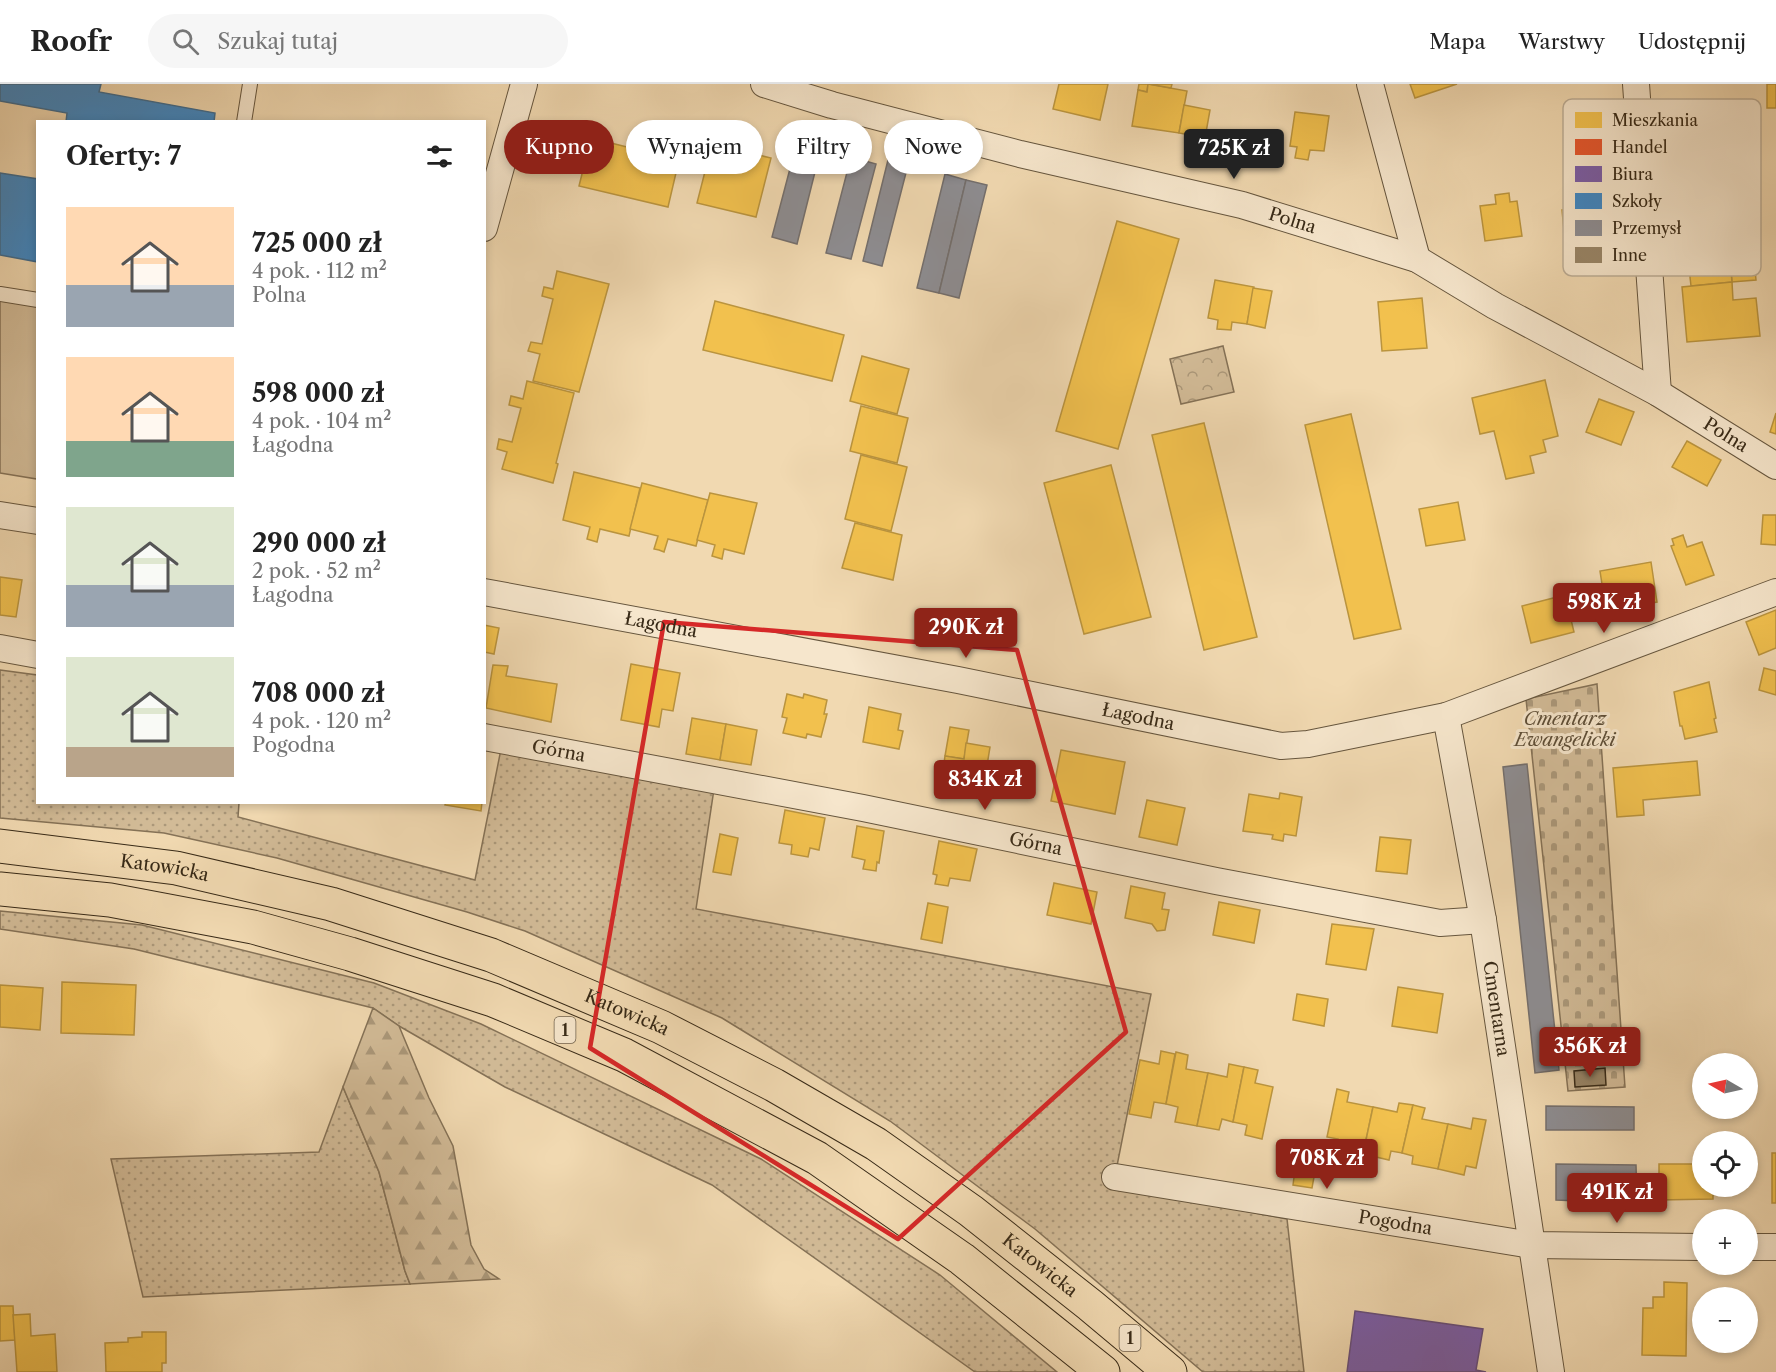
<!DOCTYPE html>
<html lang="pl">
<head>
<meta charset="utf-8">
<style>
	:root { --surface:#fff; --page:#f6f6f6; --text:#222; --muted:#767676; --line:#e0e0e0; --accent:#8f2418 }
	body { margin:0; font-family:"Libre Caslon Text",serif; background:var(--page); color:var(--text); height:100vh; display:flex; flex-direction:column; font-size:22px; white-space:nowrap }
	* { box-sizing:border-box; margin:0 }
	p { font-size:20px; color:var(--muted) }
	.icon { flex:none; width:33px; height:33px; fill:none; stroke:currentColor; stroke-width:2; stroke-linecap:round; stroke-linejoin:round }
	.map { position:relative; flex:1; overflow:hidden }
	.drawer { position:absolute; left:36px; top:36px; width:450px; height:684px; display:flex; flex-direction:column; background:var(--surface); border-radius:0px; box-shadow:0 3px 9px #0003 }
	.drawer>* { flex:none }
	.banner { position:absolute; left:504px; top:36px; width:570px; height:54px; display:flex; gap:12px }
	.needle { width:39px; rotate:279deg }
	.buttons { position:absolute; left:1692px; top:969px; display:grid; gap:12px }
	.buttons a { display:grid; place-items:center; width:66px; height:66px; border-radius:50%; background:var(--surface); box-shadow:0 3px 9px #0003; font-size:30px }
	.price { position:absolute; translate:-50% -51px; padding:0 14px; border-radius:6px; background:var(--accent); color:#fff; font-size:20px; line-height:39px; filter:drop-shadow(0 2px 3px #0008) }
	.price::after { content:''; position:absolute; left:50%; top:36px; width:18px; height:14px; margin-left:-9px; background:inherit; clip-path:polygon(0 0,100% 0,50% 100%) }
	.price.selected { background:#222; color:#fff }
	ul { padding:0; list-style:none }
	li { display:flex; align-items:center; gap:18px; height:150px; padding:0 30px }
	li span { display:grid; place-items:center; flex:none; width:168px; height:120px; border-radius:0px; color:#555 }
	li>.icon { margin-inline-start:auto }
	span .icon { width:72px; height:72px; fill:#fffc; stroke-width:1 }
	li b { font-size:26px }
	h2 { display:flex; justify-content:space-between; align-items:center; height:72px; padding:0 30px; font-size:26px }
	.pill { padding:0 21px; border-radius:27px; background:var(--surface); box-shadow:0 3px 9px #0003; font-size:21px; line-height:54px }
	.pill.selected { background:var(--accent); color:#fff }
	header { display:flex; align-items:center; gap:36px; box-sizing:border-box; height:84px; padding:0 30px; background:var(--surface); border-bottom:2px solid var(--line) }
	header strong { font-size:28px }
	nav { display:flex; gap:33px; margin-inline-start:auto; font-size:21px }
	.search { width:420px; height:54px; background:var(--page); display:flex; align-items:center; gap:15px; box-sizing:border-box; padding:0 21px; border-radius:33px; color:var(--muted); font-size:22px }
	.map>svg:first-child { display:block }
	.grass { fill:url(#grass-dots); stroke:#857257; stroke-width:1.5 }
	.forest { fill:url(#forest-firs); stroke:#857257; stroke-width:1.5 }
	.cemetery { fill:url(#cemetery-stones); stroke:#857257; stroke-width:1.5 }
	.park { fill:url(#park-crowns); stroke:#857257; stroke-width:1.5 }
	.garden { fill:#d2bb97; stroke:#857257; stroke-width:1.5 }
	.homes { fill:#f2c14e; stroke:#ba943e; stroke-width:1.5 }
	.offices { fill:#7b5ea7; stroke:#674e7c; stroke-width:1.5 }
	.schools { fill:#3f88c5; stroke:#3d6c91; stroke-width:1.5 }
	.industry { fill:#8d8d92; stroke:#746f6d; stroke-width:1.5 }
	.building { fill:#988567; stroke:#382a17; stroke-width:1.5 }
	.lines { fill:none; stroke-linecap:round; stroke-linejoin:round }
	.service-casing { stroke:#66563e; stroke-width:16 }
	.minor-casing { stroke:#66563e; stroke-width:28 }
	.primary-casing { stroke:#382a17; stroke-width:35 }
	.service { stroke:#f6e6cc; stroke-width:14 }
	.minor { stroke:#f6e6cc; stroke-width:26 }
	.primary { stroke:#f1d9b1; stroke-width:33 }
	.marked { fill:none; stroke:#d62828; stroke-width:4.5; stroke-linejoin:round }
	.labels { text-anchor:middle; stroke-width:6; stroke-linejoin:round; paint-order:stroke }
	.shield { fill:#f6e6cc; stroke:#71624d; stroke-width:1.5 }
	.shield-label { font-size:16px; font-weight:bold; fill:#382a17 }
	.street-label { font-size:18px; fill:#382a17; stroke:#f6e6cc }
	.park-label { font-size:18px; font-style:italic; fill:#5e4e37; stroke:#f6e6cc }
	.key { fill:#f6e6cc; stroke:#bdae96; stroke-width:1.5 }
	.key-label { font-size:16px; fill:#382a17 }
</style>
</head>
<body>
<header>
<strong>Roofr</strong>
<div class="search"><svg class="icon" aria-label="search" viewBox="0 0 24 24"><circle cx="10" cy="10" r="6"/><path d="M15 15l6 6"/></svg>Szukaj tutaj</div>
<nav><a>Mapa</a><a>Warstwy</a><a>Udostępnij</a></nav>
</header>
<div class="map">
<svg width="1776" height="1288" viewBox="0 0 1776 1288">
	<defs>
		<pattern id="grass-dots" width="8" height="8" patternUnits="userSpaceOnUse" patternTransform="scale(1.5)"><rect width="8" height="8" fill="#d2bb97"/><path d="M2 2h.1M6 6h.1" fill="none" stroke="#ab987a" stroke-width="1.8" stroke-linecap="round"/></pattern>
		<pattern id="forest-firs" width="22" height="20" patternUnits="userSpaceOnUse" patternTransform="scale(1.5)"><rect width="22" height="20" fill="#d2bb97"/><path d="M5 1l3.5 6h-7zM16 11l3.5 6h-7z" fill="#ab987a"/></pattern>
		<pattern id="cemetery-stones" width="16" height="16" patternUnits="userSpaceOnUse" patternTransform="scale(1.5)"><rect width="16" height="16" fill="#d2bb97"/><path d="M2 7V4a2 2 0 0 1 4 0v3zM10 15v-3a2 2 0 0 1 4 0v3z" fill="#ab987a"/></pattern>
		<pattern id="park-crowns" width="20" height="18" patternUnits="userSpaceOnUse" patternTransform="scale(1.5)"><rect width="20" height="18" fill="#d2bb97"/><path d="M2 6a3 3 0 1 1 6 0M12 15a3 3 0 1 1 6 0" fill="none" stroke="#ab987a"/></pattern>
	</defs>
	<rect width="100%" height="100%" fill="#f1d9b1"/>
	<filter id="stains"><feTurbulence type="fractalNoise" baseFrequency=".00333" numOctaves="4"/><feColorMatrix values="0 0 0 0 .2 0 0 0 0 .09 0 0 0 0 .02 0 0 0 .5 -.17"/></filter>
	<radialGradient id="worn" r=".72"><stop offset=".6" stop-color="#630" stop-opacity="0"/><stop offset="1" stop-color="#630" stop-opacity=".3"/></radialGradient>
	<g class="grass">
		<path d="M0,586L37,591L38,718L239,719L238,733L475,796L501,665L714,705L696,825L1151,910L1113,1102L1287,1135L1304,1288H1203L1035,1145L890,1037L722,934L525,847L467,828L277,774L164,749L0,734Z"/>
		<path d="M0,827L142,841L374,899L481,940L761,1075L940,1191L1057,1288H975L712,1101L505,1003L399,942L373,924L134,865L0,845Z"/>
		<path d="M343,1003L379,1088L405,1187L410,1200L143,1213L111,1075L319,1068Z"/>
	</g>
	<path class="forest" d="M373,924L399,942L429,1014L453,1062L471,1161L484,1185L499,1195L410,1200L405,1187L379,1088L343,1003Z"/>
	<path class="cemetery" d="M1597,600L1625,1003L1568,1007L1526,615Z"/>
	<path class="park" d="M1223,262L1234,308L1181,320L1170,275Z"/>
	<path class="garden" d="M0,215L37,221V395L0,389Z"/>
	<g class="homes">
		<path d="M1059,0H1108L1100,36L1053,25Z"/>
		<path d="M1139,0H1148L1147,8L1138,6Z"/>
		<path d="M1148,0L1187,7L1179,49L1132,42L1138,6L1147,8Z"/>
		<path d="M1149,0H1172L1171,4Z"/>
		<path d="M1410,0H1457L1415,14Z"/>
		<rect x="1767" y="0" width="9" height="24"/>
		<path d="M1184,21L1210,26L1205,54L1179,49Z"/>
		<path d="M1295,28L1329,32L1324,67L1310,66L1308,76L1295,74L1297,63L1290,62Z"/>
		<path d="M591,54L679,76L668,123L579,102Z"/>
		<path d="M712,60L771,74L756,133L697,119Z"/>
		<path d="M1607,107L1610,142L1564,147L1562,126L1572,125L1571,110Z"/>
		<path d="M1509,109L1510,118L1517,117L1522,152L1485,157L1480,122L1496,120L1495,111Z"/>
		<path d="M1755,131L1758,154L1752,155L1756,196L1732,198L1726,134Z"/>
		<path d="M1726,134L1732,198L1691,202L1688,175L1677,176L1675,156L1704,153L1702,136Z"/>
		<path d="M1117,137L1179,155L1118,365L1056,347Z"/>
		<path d="M557,187L609,200L579,308L533,297L540,270L528,267L531,258L542,260L553,215L542,212L544,203L553,205Z"/>
		<path d="M1215,196L1254,203L1247,240L1232,238L1231,246L1217,245L1218,236L1208,234Z"/>
		<path d="M1732,198L1733,216L1756,214L1760,252L1687,258L1682,203Z"/>
		<path d="M1253,204L1272,207L1265,244L1247,240Z"/>
		<path d="M1422,214L1427,264L1382,267L1378,218Z"/>
		<path d="M715,217L844,251L832,297L703,266Z"/>
		<path d="M862,272L909,285L897,330L850,317Z"/>
		<path d="M1545,296L1558,352L1543,356L1546,368L1530,372L1534,389L1506,395L1494,347L1480,350L1472,314Z"/>
		<path d="M527,297L574,309L556,379L558,380L553,399L502,385L507,368L497,365L499,355L512,358L521,324L509,321L511,312L523,315Z"/>
		<path d="M1599,315L1634,328L1621,361L1586,348Z"/>
		<path d="M861,322L908,334L897,379L850,367Z"/>
		<path d="M1776,329V350L1770,348Z"/>
		<path d="M1351,330L1401,545L1354,555L1305,341Z"/>
		<path d="M1204,339L1257,553L1204,566L1152,351Z"/>
		<path d="M1687,357L1721,376L1707,402L1672,383Z"/>
		<path d="M861,371L907,383L891,447L845,435Z"/>
		<path d="M1111,381L1151,533L1084,550L1044,399Z"/>
		<path d="M574,388L640,404L629,452L600,445L597,458L587,455L590,443L563,436Z"/>
		<path d="M642,399L708,416L696,462L668,455L664,468L659,466L654,465L658,452L630,445Z"/>
		<path d="M710,409L757,419L744,470L724,465L722,475L712,472L715,461L697,456Z"/>
		<path d="M1458,418L1465,456L1426,462L1419,425Z"/>
		<path d="M1763,431H1776V461L1761,460Z"/>
		<path d="M855,439L902,451L893,496L842,484Z"/>
		<path d="M1683,451L1687,463L1702,458L1714,491L1686,501L1671,462L1674,461L1672,455Z"/>
		<path d="M1651,478L1657,518L1606,526L1600,487Z"/>
		<path d="M0,493L22,496L16,533L0,531Z"/>
		<path d="M1565,511L1574,548L1531,559L1522,522Z"/>
		<path d="M1776,526V564L1759,571L1746,538Z"/>
		<path d="M484,541L499,544L494,570L484,568Z"/>
		<path d="M631,580L680,589L673,627L662,625L659,643L621,636Z"/>
		<path d="M493,581L508,582L506,592L557,600L551,638L486,624Z"/>
		<path d="M1764,584L1776,587V611L1759,606Z"/>
		<path d="M1709,598L1716,634L1714,635L1717,648L1685,655L1682,642H1680L1674,608Z"/>
		<path d="M787,610L803,614L804,610L827,616L824,630H827L821,653L807,650L806,654L783,649L787,634L782,633Z"/>
		<path d="M869,623L901,630L898,646L903,647L899,665L863,658Z"/>
		<path d="M692,634L726,640L720,676L686,670Z"/>
		<path d="M726,640L757,646L751,681L720,676Z"/>
		<path d="M950,643L969,646L964,675L945,672Z"/>
		<path d="M966,659L990,663L984,700L942,693L945,672L964,675Z"/>
		<path d="M1061,666L1125,678L1115,730L1051,717Z"/>
		<path d="M1697,677L1700,711L1643,716L1644,731L1617,733L1613,684Z"/>
		<path d="M1280,709L1302,713L1296,752L1284,750L1283,757L1272,755L1273,751L1243,747L1249,710L1279,715Z"/>
		<path d="M1147,716L1185,724L1177,761L1139,753Z"/>
		<path d="M446,718H482L481,727L445,721Z"/>
		<path d="M785,726L825,734L819,766L810,764L808,773L791,770L792,761L779,759Z"/>
		<path d="M857,742L884,747L879,779L877,778L876,787L863,785L865,776L852,773Z"/>
		<path d="M720,750L738,754L731,791L713,788Z"/>
		<path d="M1380,753L1411,756L1407,790L1376,787Z"/>
		<path d="M939,757L977,765L970,797L950,794L948,802L935,800L937,791L933,790Z"/>
		<path d="M1054,799L1097,808L1091,840L1047,831Z"/>
		<path d="M1131,802L1165,809L1162,825L1169,826L1165,846L1157,847L1152,840L1125,834Z"/>
		<path d="M1219,818L1260,826L1254,859L1213,851Z"/>
		<path d="M928,819L948,823L942,859L921,855Z"/>
		<path d="M1332,840L1374,845L1366,886L1326,880Z"/>
		<path d="M62,898L136,901L134,951L61,949Z"/>
		<path d="M0,901L43,904L40,946L0,943Z"/>
		<path d="M1398,903L1443,910L1437,949L1392,942Z"/>
		<path d="M1297,910L1328,915L1324,942L1293,936Z"/>
		<path d="M1161,967L1175,970L1166,1020L1154,1018L1151,1034L1129,1030L1140,976L1159,980Z"/>
		<path d="M1176,968L1188,971L1186,985L1208,989L1197,1042L1175,1038L1178,1023L1166,1020Z"/>
		<path d="M1229,980L1244,983L1233,1038L1222,1035L1219,1046L1197,1042L1208,989L1227,993Z"/>
		<path d="M1244,983L1258,986L1255,999L1273,1003L1262,1055L1245,1051L1247,1041L1233,1038Z"/>
		<path d="M1337,1005L1349,1008L1347,1018L1373,1023L1363,1070L1336,1064L1338,1055L1327,1053Z"/>
		<path d="M1399,1019L1413,1021L1402,1069L1391,1067L1389,1076L1363,1070L1373,1023L1397,1028Z"/>
		<path d="M1413,1021L1425,1024L1422,1035L1448,1040L1438,1085L1412,1080L1413,1072L1402,1069Z"/>
		<path d="M1473,1034L1486,1036L1476,1084L1466,1082L1464,1091L1438,1085L1448,1040L1471,1045Z"/>
		<rect x="1772" y="1069" width="4" height="50"/>
		<path d="M1296,1078L1316,1082L1312,1104L1293,1101Z"/>
		<path d="M1659,1080H1702V1102H1713V1115L1659,1116Z"/>
		<path d="M1664,1198L1687,1199L1686,1272L1642,1271L1643,1224H1653V1213H1664Z"/>
		<path d="M0,1222H13L15,1256L0,1257Z"/>
		<path d="M30,1230L31,1252L55,1250L57,1288H17L13,1231Z"/>
		<path d="M142,1248H166V1279H162V1288H106L105,1259L128,1258V1254L142,1253Z"/>
	</g>
	<path class="offices" d="M1355,1227L1483,1245L1476,1286L1486,1288H1347Z"/>
	<g class="schools">
		<path d="M0,0H101L99,8L215,29L214,38H66L67,29L0,17Z"/>
		<path d="M0,89L38,95V178L0,171Z"/>
	</g>
	<g class="industry">
		<path d="M797,58L821,64L797,160L772,153Z"/>
		<path d="M851,73L876,80L851,175L826,169Z"/>
		<path d="M888,76L908,81L882,182L863,177Z"/>
		<path d="M945,90L966,96L939,209L917,204Z"/>
		<path d="M966,96L987,101L959,214L939,209Z"/>
		<path d="M1527,680L1559,986L1535,989L1503,683Z"/>
		<path d="M1546,1022L1634,1023V1046H1546Z"/>
		<path d="M1556,1080L1636,1081L1637,1118H1613L1614,1105L1579,1104V1117L1556,1116Z"/>
	</g>
	<path class="building" d="M1605,984L1606,1001L1575,1003L1574,987Z"/>
	<g class="lines">
		<g class="service-casing">
			<g id="service">
				<path d="M244,38L250,0"/>
				<path d="M0,210L38,216"/>
			</g>
		</g>
		<g class="minor-casing">
			<g id="minor">
				<path id="s1" d="M764,0L832,21L1020,70L1242,121L1417,175L1495,222L1658,309L1776,382"/>
				<path d="M1370,0L1417,175"/>
				<path d="M1636,0L1658,309"/>
				<path d="M484,144L524,0"/>
				<path d="M0,431L38,437"/>
				<path id="s2" d="M484,508L958,596L1281,662L1308,660L1446,632L1776,508"/>
				<path d="M0,564L38,571"/>
				<path id="s3" d="M1446,632L1483,836L1551,1288"/>
				<path id="s4" d="M484,653L863,724L1216,797L1440,839L1483,836"/>
				<path id="s5" d="M1115,1093L1531,1161L1702,1163"/>
				<path d="M1748,1163H1776"/>
			</g>
		</g>
		<g class="primary-casing">
			<g id="primary">
				<path id="s6" d="M0,762L176,784L331,820L491,871L661,943L774,1001L876,1060L971,1127L1090,1221L1170,1288"/>
				<path d="M0,805L110,816L253,843L350,870L493,916L624,971L817,1074L962,1175L1103,1288"/>
			</g>
		</g>
		<use href="#service" class="service"/>
		<use href="#minor" class="minor"/>
		<use href="#primary" class="primary"/>
	</g>
	<path class="marked" d="M664,538L1017,566L1126,948L898,1155L590,964Z"/>
	<g class="labels">
		<g class="shield">
			<rect x="554.5" y="933" width="21" height="26" rx="4.5"/>
			<rect x="1119.5" y="1241" width="21" height="26" rx="4.5"/>
		</g>
		<g class="shield-label">
			<text x="565" y="952">1</text>
			<text x="1130" y="1260">1</text>
		</g>
		<g class="street-label">
			<text dy="6" stroke="none"><textPath href="#s1" startOffset="546">Polna</textPath></text>
			<text dy="6" stroke="none"><textPath href="#s1" startOffset="1032">Polna</textPath></text>
			<text dy="6" stroke="none"><textPath href="#s2" startOffset="180">Łagodna</textPath></text>
			<text dy="6" stroke="none"><textPath href="#s2" startOffset="666">Łagodna</textPath></text>
			<text dy="6" stroke="none"><textPath href="#s4" startOffset="76">Górna</textPath></text>
			<text dy="6" stroke="none"><textPath href="#s4" startOffset="562">Górna</textPath></text>
			<text dy="6" stroke="none"><textPath href="#s6" startOffset="166">Katowicka</textPath></text>
			<text dy="6" stroke="none"><textPath href="#s3" startOffset="297">Cmentarna</textPath></text>
			<text dy="6" stroke="none"><textPath href="#s6" startOffset="652">Katowicka</textPath></text>
			<text dy="6" stroke="none"><textPath href="#s5" startOffset="284">Pogodna</textPath></text>
			<text dy="6" stroke="none"><textPath href="#s6" startOffset="1138">Katowicka</textPath></text>
		</g>
		<g class="park-label">
			<text x="1565" y="641">Cmentarz<tspan x="1565" dy="21">Ewangelicki</tspan></text>
		</g>
	</g>
	<rect x="1563" y="15" width="198" height="177" rx="9" class="key"/>
	<rect x="1575" y="28" width="27" height="16" fill="#f2c14e"/>
	<rect x="1575" y="55" width="27" height="16" fill="#e4572e"/>
	<rect x="1575" y="82" width="27" height="16" fill="#7b5ea7"/>
	<rect x="1575" y="109" width="27" height="16" fill="#3f88c5"/>
	<rect x="1575" y="136" width="27" height="16" fill="#8d8d92"/>
	<rect x="1575" y="163" width="27" height="16" fill="#988567"/>
	<g class="key-label">
		<text x="1612" y="42">Mieszkania</text>
		<text x="1612" y="69">Handel</text>
		<text x="1612" y="96">Biura</text>
		<text x="1612" y="123">Szkoły</text>
		<text x="1612" y="150">Przemysł</text>
		<text x="1612" y="177">Inne</text>
	</g>
	<rect width="100%" height="100%" filter="url(#stains)"/>
	<rect width="100%" height="100%" fill="url(#worn)"/>
</svg>
<div class="buttons">
<a><svg class="needle" viewBox="-14 -14 28 28"><path d="M0-13l5 13h-10z" fill="#e53935"/><path d="M0 13l5-13h-10z" fill="#767676"/></svg></a>
<a><svg class="icon" aria-label="locate" viewBox="0 0 24 24"><circle cx="12" cy="12" r="6"/><path d="M12 2v4M12 18v4M2 12h4M18 12h4"/></svg></a>
<a>+</a>
<a>−</a>
</div>
<b class="price selected" style="left:1234px;top:96px">725K zł</b>
<b class="price" style="left:1604px;top:550px">598K zł</b>
<b class="price" style="left:966px;top:575px">290K zł</b>
<b class="price" style="left:985px;top:727px">834K zł</b>
<b class="price" style="left:1590px;top:994px">356K zł</b>
<b class="price" style="left:1327px;top:1106px">708K zł</b>
<b class="price" style="left:1617px;top:1140px">491K zł</b>
<div class="banner">
<a class="pill selected">Kupno</a>
<a class="pill">Wynajem</a>
<a class="pill">Filtry</a>
<a class="pill">Nowe</a>
</div>
<section class="drawer">
<h2>Oferty: 7<svg class="icon" aria-label="filters" viewBox="0 0 24 24"><path d="M4 7h16M4 17h16"/><circle cx="9" cy="7" r="2"/><circle cx="15" cy="17" r="2"/></svg></h2>
<ul>
<li><span style="background:linear-gradient(#ffd9b3 65%,#9aa5b1 0)"><svg class="icon" aria-label="home" viewBox="0 0 24 24"><path d="M3 11l9-7 9 7M6 9v11h12V9"/></svg></span><div><b>725 000 zł</b><p>4 pok. · 112 m²</p><p>Polna</p></div></li>
<li><span style="background:linear-gradient(#ffd9b3 70%,#7fa58c 0)"><svg class="icon" aria-label="home" viewBox="0 0 24 24"><path d="M3 11l9-7 9 7M6 9v11h12V9"/></svg></span><div><b>598 000 zł</b><p>4 pok. · 104 m²</p><p>Łagodna</p></div></li>
<li><span style="background:linear-gradient(#dfe7d0 65%,#9aa5b1 0)"><svg class="icon" aria-label="home" viewBox="0 0 24 24"><path d="M3 11l9-7 9 7M6 9v11h12V9"/></svg></span><div><b>290 000 zł</b><p>2 pok. · 52 m²</p><p>Łagodna</p></div></li>
<li><span style="background:linear-gradient(#dfe7d0 75%,#b9a48a 0)"><svg class="icon" aria-label="home" viewBox="0 0 24 24"><path d="M3 11l9-7 9 7M6 9v11h12V9"/></svg></span><div><b>708 000 zł</b><p>4 pok. · 120 m²</p><p>Pogodna</p></div></li>
</ul>
</section>
</div>
</body>
</html>
